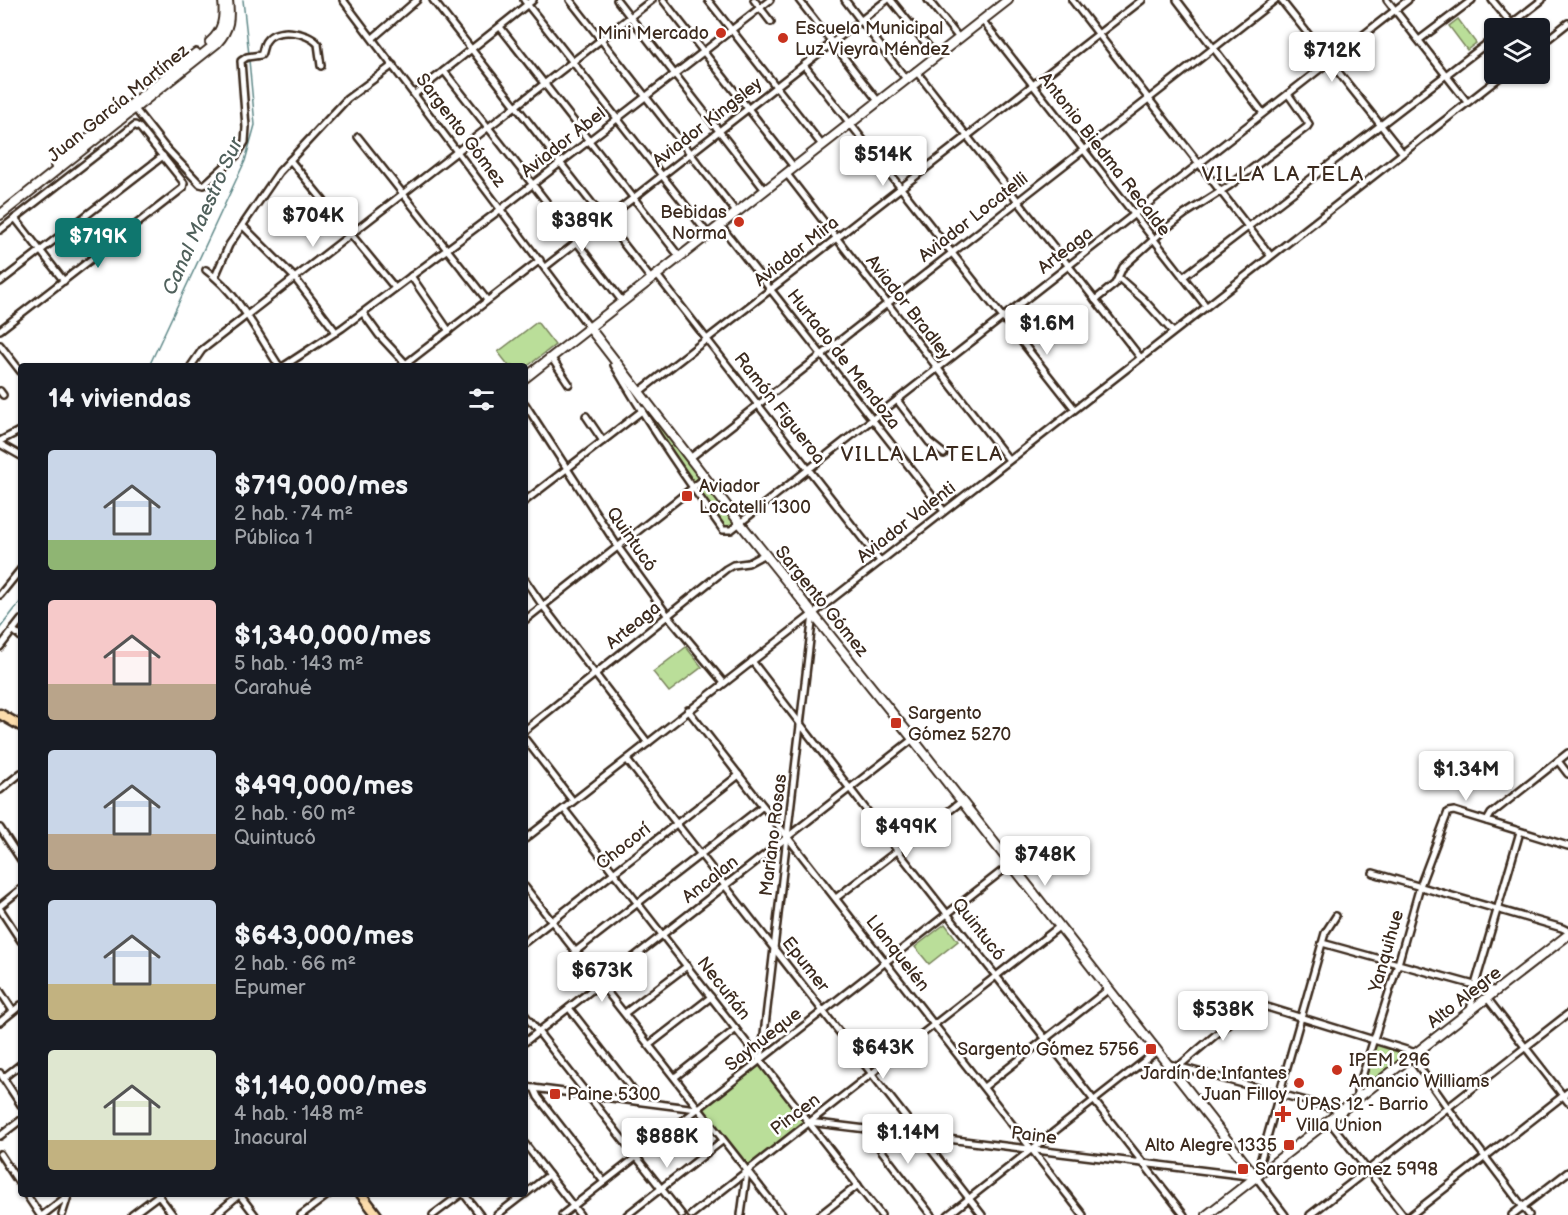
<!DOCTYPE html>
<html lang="es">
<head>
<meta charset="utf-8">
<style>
	:root { --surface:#171b24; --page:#242831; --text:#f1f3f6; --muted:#9ea1a6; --accent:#0f766e }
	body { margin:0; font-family:"Balsamiq Sans",sans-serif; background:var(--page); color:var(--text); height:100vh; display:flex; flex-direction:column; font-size:22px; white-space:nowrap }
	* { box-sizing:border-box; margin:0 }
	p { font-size:20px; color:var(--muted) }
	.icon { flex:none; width:33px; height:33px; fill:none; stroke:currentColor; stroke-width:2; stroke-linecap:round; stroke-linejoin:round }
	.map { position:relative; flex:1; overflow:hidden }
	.drawer { position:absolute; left:18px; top:363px; width:510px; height:834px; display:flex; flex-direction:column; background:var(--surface); border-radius:6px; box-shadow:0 2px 4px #0004 }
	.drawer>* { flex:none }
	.fabs { position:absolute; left:1484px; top:18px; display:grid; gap:12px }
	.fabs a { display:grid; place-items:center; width:66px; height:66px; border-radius:6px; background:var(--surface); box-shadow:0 2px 4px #0004; font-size:30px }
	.price { position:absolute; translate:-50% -51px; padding:0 14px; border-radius:6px; background:#fff; color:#222; font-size:20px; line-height:39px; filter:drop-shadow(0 2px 3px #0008) }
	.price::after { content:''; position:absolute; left:50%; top:36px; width:18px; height:14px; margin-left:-9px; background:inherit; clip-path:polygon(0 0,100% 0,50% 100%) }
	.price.selected { background:var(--accent); color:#fff }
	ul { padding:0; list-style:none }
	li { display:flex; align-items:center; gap:18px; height:150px; padding:0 30px }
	li span { display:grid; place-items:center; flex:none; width:168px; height:120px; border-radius:6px; color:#555 }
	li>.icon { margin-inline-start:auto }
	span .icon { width:72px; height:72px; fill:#fffc; stroke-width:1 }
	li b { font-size:26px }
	h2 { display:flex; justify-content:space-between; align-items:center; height:72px; padding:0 30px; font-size:26px }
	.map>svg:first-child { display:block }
	.green { fill:#bade99; stroke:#7a845c; stroke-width:1.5 }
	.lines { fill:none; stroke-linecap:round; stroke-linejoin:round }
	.stream { stroke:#5e8888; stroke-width:1.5 }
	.street-casing { stroke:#3b2a1e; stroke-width:10 }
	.secondary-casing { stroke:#3b2a1e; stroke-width:12 }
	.primary-casing { stroke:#3b2a1e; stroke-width:13 }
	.street { stroke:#fff; stroke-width:5 }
	.secondary { stroke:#fff; stroke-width:8 }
	.primary { stroke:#fcdcac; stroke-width:8 }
	.poi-dot { fill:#c8321e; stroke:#fff; stroke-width:2 }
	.labels { text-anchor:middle; stroke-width:5; stroke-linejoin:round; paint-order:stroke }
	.poi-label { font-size:18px; fill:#3b2a1e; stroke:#fff; text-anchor:start }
	.street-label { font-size:18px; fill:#3b2a1e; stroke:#fff }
	.water-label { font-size:20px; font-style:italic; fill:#50615c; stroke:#fff }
	.quarter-label { font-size:21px; letter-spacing:1.5px; fill:#3b2a1e; stroke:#fff }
</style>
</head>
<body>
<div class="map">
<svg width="1568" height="1215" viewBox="0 0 1568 1215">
	<rect width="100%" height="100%" fill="#fff"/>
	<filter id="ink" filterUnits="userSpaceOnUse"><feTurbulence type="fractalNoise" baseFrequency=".0167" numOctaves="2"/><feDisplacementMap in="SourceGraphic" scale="12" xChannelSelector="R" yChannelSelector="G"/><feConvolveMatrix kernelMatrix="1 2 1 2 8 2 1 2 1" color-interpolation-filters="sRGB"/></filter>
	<g filter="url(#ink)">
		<g class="green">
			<path d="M1458,19L1476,43L1467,50L1449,26Z"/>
			<path d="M537,322L555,345L525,368V366H509L498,352Z"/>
			<path d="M649,409L701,476L693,484L644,411Z"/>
			<path d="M705,482L736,524L729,527L724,526L695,488Z"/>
			<path d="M686,647L702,667L669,692L653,672Z"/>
			<path d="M945,924L958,941L929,964L915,947Z"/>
			<path d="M1378,1042L1409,1053V1056L1365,1090L1362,1089L1374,1047Z"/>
			<path d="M761,1060L809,1122L747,1171L697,1109Z"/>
		</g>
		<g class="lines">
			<g class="stream">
				<path d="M243,0L249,55"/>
				<path d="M149,366L245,161L255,125L249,60"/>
				<path d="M0,628L21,601"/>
			</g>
			<g class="street-casing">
				<g id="street">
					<path d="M343,0L589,327"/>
					<path d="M433,0L651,279"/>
					<path d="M524,0L708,234"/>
					<path d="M570,0L736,212"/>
					<path d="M617,0L765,190"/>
					<path d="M663,0L794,167"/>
					<path d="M708,0L822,145"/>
					<path d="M754,0L771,22"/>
					<path d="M799,0L878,101"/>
					<path d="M845,0L906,79"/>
					<path d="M891,0L936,56"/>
					<path d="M928,0L959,38"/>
					<path d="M1072,0L1270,255"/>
					<path d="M1177,0L1263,113"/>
					<path d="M1281,0L1402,152"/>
					<path d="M1387,0L1467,102"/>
					<path d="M1492,0L1515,28"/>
					<path d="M982,20L1206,306"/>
					<path d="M500,27L679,256"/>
					<path d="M1506,28L1542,0"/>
					<path d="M373,38L417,0"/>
					<path d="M1419,40L1472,0"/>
					<path d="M1539,46L1568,23"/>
					<path d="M804,65L1074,408"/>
					<path d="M444,71L548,204"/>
					<path d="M916,71L1140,357"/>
					<path d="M415,94L533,0"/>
					<path d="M135,109L165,147L200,184L204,185L237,155L245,142L246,127L241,61L247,57L261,55C263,51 263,45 266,41C276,26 308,32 318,44L321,66"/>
					<path d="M358,137L487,300"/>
					<path d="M290,160L395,288"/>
					<path d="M786,173L1009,460"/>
					<path d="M15,218L64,281"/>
					<path d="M562,223L622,301"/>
					<path d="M720,225L944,511"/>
					<path d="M243,226L294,277L336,332"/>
					<path d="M0,230L135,125L140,128L184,183L183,188L0,330"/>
					<path d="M545,267L887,0"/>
					<path d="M206,270C239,294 257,333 279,366"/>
					<path d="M656,274L880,561"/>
					<path d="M411,276L449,331"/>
					<path d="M215,277L229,245L279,172L347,99L393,65"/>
					<path d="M1183,277L1494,38"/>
					<path d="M1119,278L1143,299L1173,332"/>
					<path d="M0,282L163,156"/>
					<path d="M1095,300L1115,284L1123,267L1164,230L1185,214L1229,186L1307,127L1309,124L1288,94"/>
					<path d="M363,313L379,335L406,364"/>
					<path d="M0,345L21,372"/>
					<path d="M551,357L569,384"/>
					<path d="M614,365C647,422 684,476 723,530H731L1408,0"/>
					<path d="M191,366L202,350L652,0"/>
					<path d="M284,366L342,328L501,209L770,0"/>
					<path d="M403,366L540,260"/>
					<path d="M0,391L3,395"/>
					<path d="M639,392L1142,0"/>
					<path d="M897,400L929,442L944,454"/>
					<path d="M525,404L618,547L668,616L724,683"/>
					<path d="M586,416L603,441"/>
					<path d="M0,441L21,430"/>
					<path d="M0,444L21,456"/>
					<path d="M690,458L1275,0"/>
					<path d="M525,501L643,410"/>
					<path d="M525,580L543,606L648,743"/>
					<path d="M0,595L21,569"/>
					<path d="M525,620L705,478"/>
					<path d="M13,630L21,637"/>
					<path d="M0,647L21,620"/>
					<path d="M752,661L897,850L1184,1215"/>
					<path d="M688,710L1083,1215"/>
					<path d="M525,730L726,569L733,565L748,563L765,554"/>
					<path d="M525,739L573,801"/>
					<path d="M627,760L982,1215"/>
					<path d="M1558,761L1568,774"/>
					<path d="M0,790L21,773"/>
					<path d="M564,809L881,1215"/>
					<path d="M1487,821L1491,814L1568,753"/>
					<path d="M0,828L21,860"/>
					<path d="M525,839L1504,74"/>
					<path d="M1373,873L1562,928L1568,931"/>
					<path d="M525,887L782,1215"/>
					<path d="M836,898L962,801"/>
					<path d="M0,906L21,889"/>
					<path d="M0,909L21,941"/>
					<path d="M525,942L739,775"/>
					<path d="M1322,943L1496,991"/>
					<path d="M576,951L763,806"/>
					<path d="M0,991L13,1011"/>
					<path d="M1487,998L1568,1102"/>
					<path d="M1241,999L1416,1053"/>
					<path d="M569,1008L635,1093L637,1100"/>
					<path d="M1470,1011L1475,985L1520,832"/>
					<path d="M625,1013L687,966"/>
					<path d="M525,1015L682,1215"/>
					<path d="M0,1022L21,1005"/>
					<path d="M525,1042L913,739"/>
					<path d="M649,1045L711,997"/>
					<path d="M1412,1057L1448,1108L1529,1215"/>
					<path d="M761,1060L813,614"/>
					<path d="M1169,1064L1332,1108L1340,1113"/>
					<path d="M1179,1066L1253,1003"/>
					<path d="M0,1073L21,1105"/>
					<path d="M675,1077L736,1029"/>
					<path d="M3,1078L21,1064"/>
					<path d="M525,1087L697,1109"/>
					<path d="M984,1087L1109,989"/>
					<path d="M534,1088L538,1097L604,1182"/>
					<path d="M1357,1099V1092L1398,964L1420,886L1448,812L1454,811L1568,846"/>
					<path d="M1329,1121L1403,1215"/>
					<path d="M809,1122L1256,1177"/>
					<path d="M865,1129L931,1215"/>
					<path d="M0,1136L21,1120"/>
					<path d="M525,1144L580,1215"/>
					<path d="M0,1154L21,1186"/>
					<path d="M1256,1176L1325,933L1336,916"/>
					<path d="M1256,1177L1285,1215"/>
					<path d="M26,1194L40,1215"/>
					<path d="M239,1194L255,1215"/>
					<path d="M464,1194L480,1215"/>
					<path d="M525,1194L549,1175"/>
					<path d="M158,1195L173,1215"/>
					<path d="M43,1215L70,1194"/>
					<path d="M62,1215L68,1196"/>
					<path d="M132,1215L160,1194"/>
					<path d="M215,1215L240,1194"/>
					<path d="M301,1215L329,1194"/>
					<path d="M433,1215L461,1194"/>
					<path d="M497,1215L524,1194"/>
					<path d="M562,1215L1011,864"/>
					<path d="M627,1215L722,1141"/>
					<path d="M691,1215L1060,926"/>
					<path d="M741,1215L747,1171"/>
					<path d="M820,1215L858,1185"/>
					<path d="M948,1215L1157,1051"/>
					<path d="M1310,1215L1568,1014"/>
					<path d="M1411,1215L1568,1092"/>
					<path d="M1512,1215L1568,1172"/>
				</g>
			</g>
			<g class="secondary-casing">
				<g id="secondary">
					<path d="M210,42C223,31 225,18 223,1"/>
					<path d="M55,165L196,53"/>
					<path d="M0,215L217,43C230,29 230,18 228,0"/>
					<path d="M589,327L740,523L913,739L1256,1177"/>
					<path d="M525,378L1008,0"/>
					<path d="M1207,1215L1568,935"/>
				</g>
			</g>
			<g class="primary-casing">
				<g id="primary">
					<path d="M0,714L21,726"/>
					<path d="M361,1194L377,1215"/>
				</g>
			</g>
			<use href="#street" class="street"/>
			<use href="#secondary" class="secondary"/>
			<use href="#primary" class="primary"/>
		</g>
	</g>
	<g class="poi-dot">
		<circle cx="721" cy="33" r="6"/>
		<circle cx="783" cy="38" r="6"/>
		<circle cx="739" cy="222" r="6"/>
		<rect x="681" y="490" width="12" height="12" rx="3"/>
		<rect x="890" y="717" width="12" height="12" rx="3"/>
		<rect x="1145" y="1043" width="12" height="12" rx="3"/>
		<circle cx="1337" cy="1070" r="6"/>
		<circle cx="1299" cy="1083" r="6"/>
		<rect x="549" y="1088" width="12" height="12" rx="3"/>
		<path d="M1280 1105h6v6h6v6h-6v6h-6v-6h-6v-6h6z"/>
		<rect x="1283" y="1139" width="12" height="12" rx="3"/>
		<rect x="1237" y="1163" width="12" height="12" rx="3"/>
	</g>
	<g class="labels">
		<g class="poi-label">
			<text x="795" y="34">Escuela Municipal<tspan x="795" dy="21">Luz Vieyra Méndez</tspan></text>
			<text x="709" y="39" text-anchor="end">Mini Mercado</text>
			<text x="727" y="218" text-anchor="end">Bebidas<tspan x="727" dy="21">Norma</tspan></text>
			<text x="699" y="492">Aviador<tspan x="699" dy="21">Locatelli 1300</tspan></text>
			<text x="908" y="719">Sargento<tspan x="908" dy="21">Gómez 5270</tspan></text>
			<text x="1139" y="1055" text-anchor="end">Sargento Gómez 5756</text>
			<text x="1349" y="1066">IPEM 296<tspan x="1349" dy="21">Amancio Williams</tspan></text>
			<text x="1287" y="1079" text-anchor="end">Jardín de Infantes<tspan x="1287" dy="21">Juan Filloy</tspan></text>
			<text x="567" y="1100">Paine 5300</text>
			<text x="1296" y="1110">UPAS 12 - Barrio<tspan x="1296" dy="21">Villa Union</tspan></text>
			<text x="1277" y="1151" text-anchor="end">Alto Alegre 1335</text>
			<text x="1255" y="1175">Sargento Gomez 5998</text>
		</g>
		<g class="street-label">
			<text transform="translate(118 103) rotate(-39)" y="6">Juan García Martínez</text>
			<text transform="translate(707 122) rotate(-38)" y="6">Aviador Kingsley</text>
			<text transform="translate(461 130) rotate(53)" y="6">Sargento Gómez</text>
			<text transform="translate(563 142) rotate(-38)" y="6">Aviador Abel</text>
			<text transform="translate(1105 154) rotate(52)" y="6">Antonio Biedma Recalde</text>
			<text transform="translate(973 217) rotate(-38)" y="6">Aviador Locatelli</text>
			<text transform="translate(1065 250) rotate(-38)" y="6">Arteaga</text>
			<text transform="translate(796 251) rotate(-38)" y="6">Aviador Mira</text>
			<text transform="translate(909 307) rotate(52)" y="6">Aviador Bradley</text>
			<text transform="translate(844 359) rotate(52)" y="6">Hurtado de Mendoza</text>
			<text transform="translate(780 408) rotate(52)" y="6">Ramón Figueroa</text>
			<text transform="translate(906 522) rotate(-38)" y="6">Aviador Valenti</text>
			<text transform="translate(632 539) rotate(55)" y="6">Quintucó</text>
			<text transform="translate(822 601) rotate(51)" y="6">Sargento Gómez</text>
			<text transform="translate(633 625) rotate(-39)" y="6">Arteaga</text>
			<text transform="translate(773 835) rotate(-83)" y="6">Mariano Rosas</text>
			<text transform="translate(623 846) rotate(-38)" y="6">Chocorí</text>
			<text transform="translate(710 879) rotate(-38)" y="6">Ancalan</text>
			<text transform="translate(979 929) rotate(52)" y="6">Quintucó</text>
			<text transform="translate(1386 951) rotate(-74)" y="6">Yanquihue</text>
			<text transform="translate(898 953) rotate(52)" y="6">Llanquelén</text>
			<text transform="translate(806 964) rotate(52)" y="6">Epumer</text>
			<text transform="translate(724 988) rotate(52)" y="6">Necuñán</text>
			<text transform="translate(1464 997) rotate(-38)" y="6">Alto Alegre</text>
			<text transform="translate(763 1039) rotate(-38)" y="6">Sayhueque</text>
			<text transform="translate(795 1114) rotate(-37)" y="6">Pincen</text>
			<text transform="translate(1034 1135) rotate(7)" y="6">Paine</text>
		</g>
		<g class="water-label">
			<text transform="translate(202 216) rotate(-66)" y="7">Canal Maestro Sur</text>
		</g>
		<g class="quarter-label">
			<text x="1283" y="181">VILLA LA TELA</text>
			<text x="922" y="461">VILLA LA TELA</text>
		</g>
	</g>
</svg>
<div class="fabs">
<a><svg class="icon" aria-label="layers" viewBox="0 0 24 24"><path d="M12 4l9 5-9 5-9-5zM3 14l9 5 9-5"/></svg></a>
</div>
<b class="price" style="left:1332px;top:83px">$712K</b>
<b class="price" style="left:883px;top:187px">$514K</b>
<b class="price" style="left:313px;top:248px">$704K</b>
<b class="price" style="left:582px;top:253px">$389K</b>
<b class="price selected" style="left:98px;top:269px">$719K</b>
<b class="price" style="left:1047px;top:356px">$1.6M</b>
<b class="price" style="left:1466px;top:802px">$1.34M</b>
<b class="price" style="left:906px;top:859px">$499K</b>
<b class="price" style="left:1045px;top:887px">$748K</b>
<b class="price" style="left:602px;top:1003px">$673K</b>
<b class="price" style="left:1223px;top:1042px">$538K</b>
<b class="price" style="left:883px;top:1080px">$643K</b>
<b class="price" style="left:908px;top:1165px">$1.14M</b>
<b class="price" style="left:667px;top:1169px">$888K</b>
<section class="drawer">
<h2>14 viviendas<svg class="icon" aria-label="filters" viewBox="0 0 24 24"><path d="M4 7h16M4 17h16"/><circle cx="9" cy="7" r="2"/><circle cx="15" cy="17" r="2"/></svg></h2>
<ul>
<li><span style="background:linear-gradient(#c9d6e8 75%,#8fb573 0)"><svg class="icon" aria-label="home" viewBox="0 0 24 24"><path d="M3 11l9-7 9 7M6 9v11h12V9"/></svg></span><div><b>$719,000/mes</b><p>2 hab. · 74 m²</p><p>Pública 1</p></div></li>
<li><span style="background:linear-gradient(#f6c9c9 70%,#b9a48a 0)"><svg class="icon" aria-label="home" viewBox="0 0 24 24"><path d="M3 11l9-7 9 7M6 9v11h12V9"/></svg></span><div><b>$1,340,000/mes</b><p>5 hab. · 143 m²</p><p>Carahué</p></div></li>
<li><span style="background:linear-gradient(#c9d6e8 70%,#b9a48a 0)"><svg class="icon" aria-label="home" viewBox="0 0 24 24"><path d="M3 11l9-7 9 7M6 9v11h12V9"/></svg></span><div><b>$499,000/mes</b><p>2 hab. · 60 m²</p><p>Quintucó</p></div></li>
<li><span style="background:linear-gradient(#c9d6e8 70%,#c2b280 0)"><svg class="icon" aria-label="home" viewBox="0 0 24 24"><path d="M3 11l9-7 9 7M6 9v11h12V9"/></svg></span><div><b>$643,000/mes</b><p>2 hab. · 66 m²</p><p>Epumer</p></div></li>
<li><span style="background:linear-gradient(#dfe7d0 75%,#c2b280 0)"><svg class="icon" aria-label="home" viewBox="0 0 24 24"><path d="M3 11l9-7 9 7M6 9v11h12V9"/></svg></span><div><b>$1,140,000/mes</b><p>4 hab. · 148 m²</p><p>Inacural</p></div></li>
</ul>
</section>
</div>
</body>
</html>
